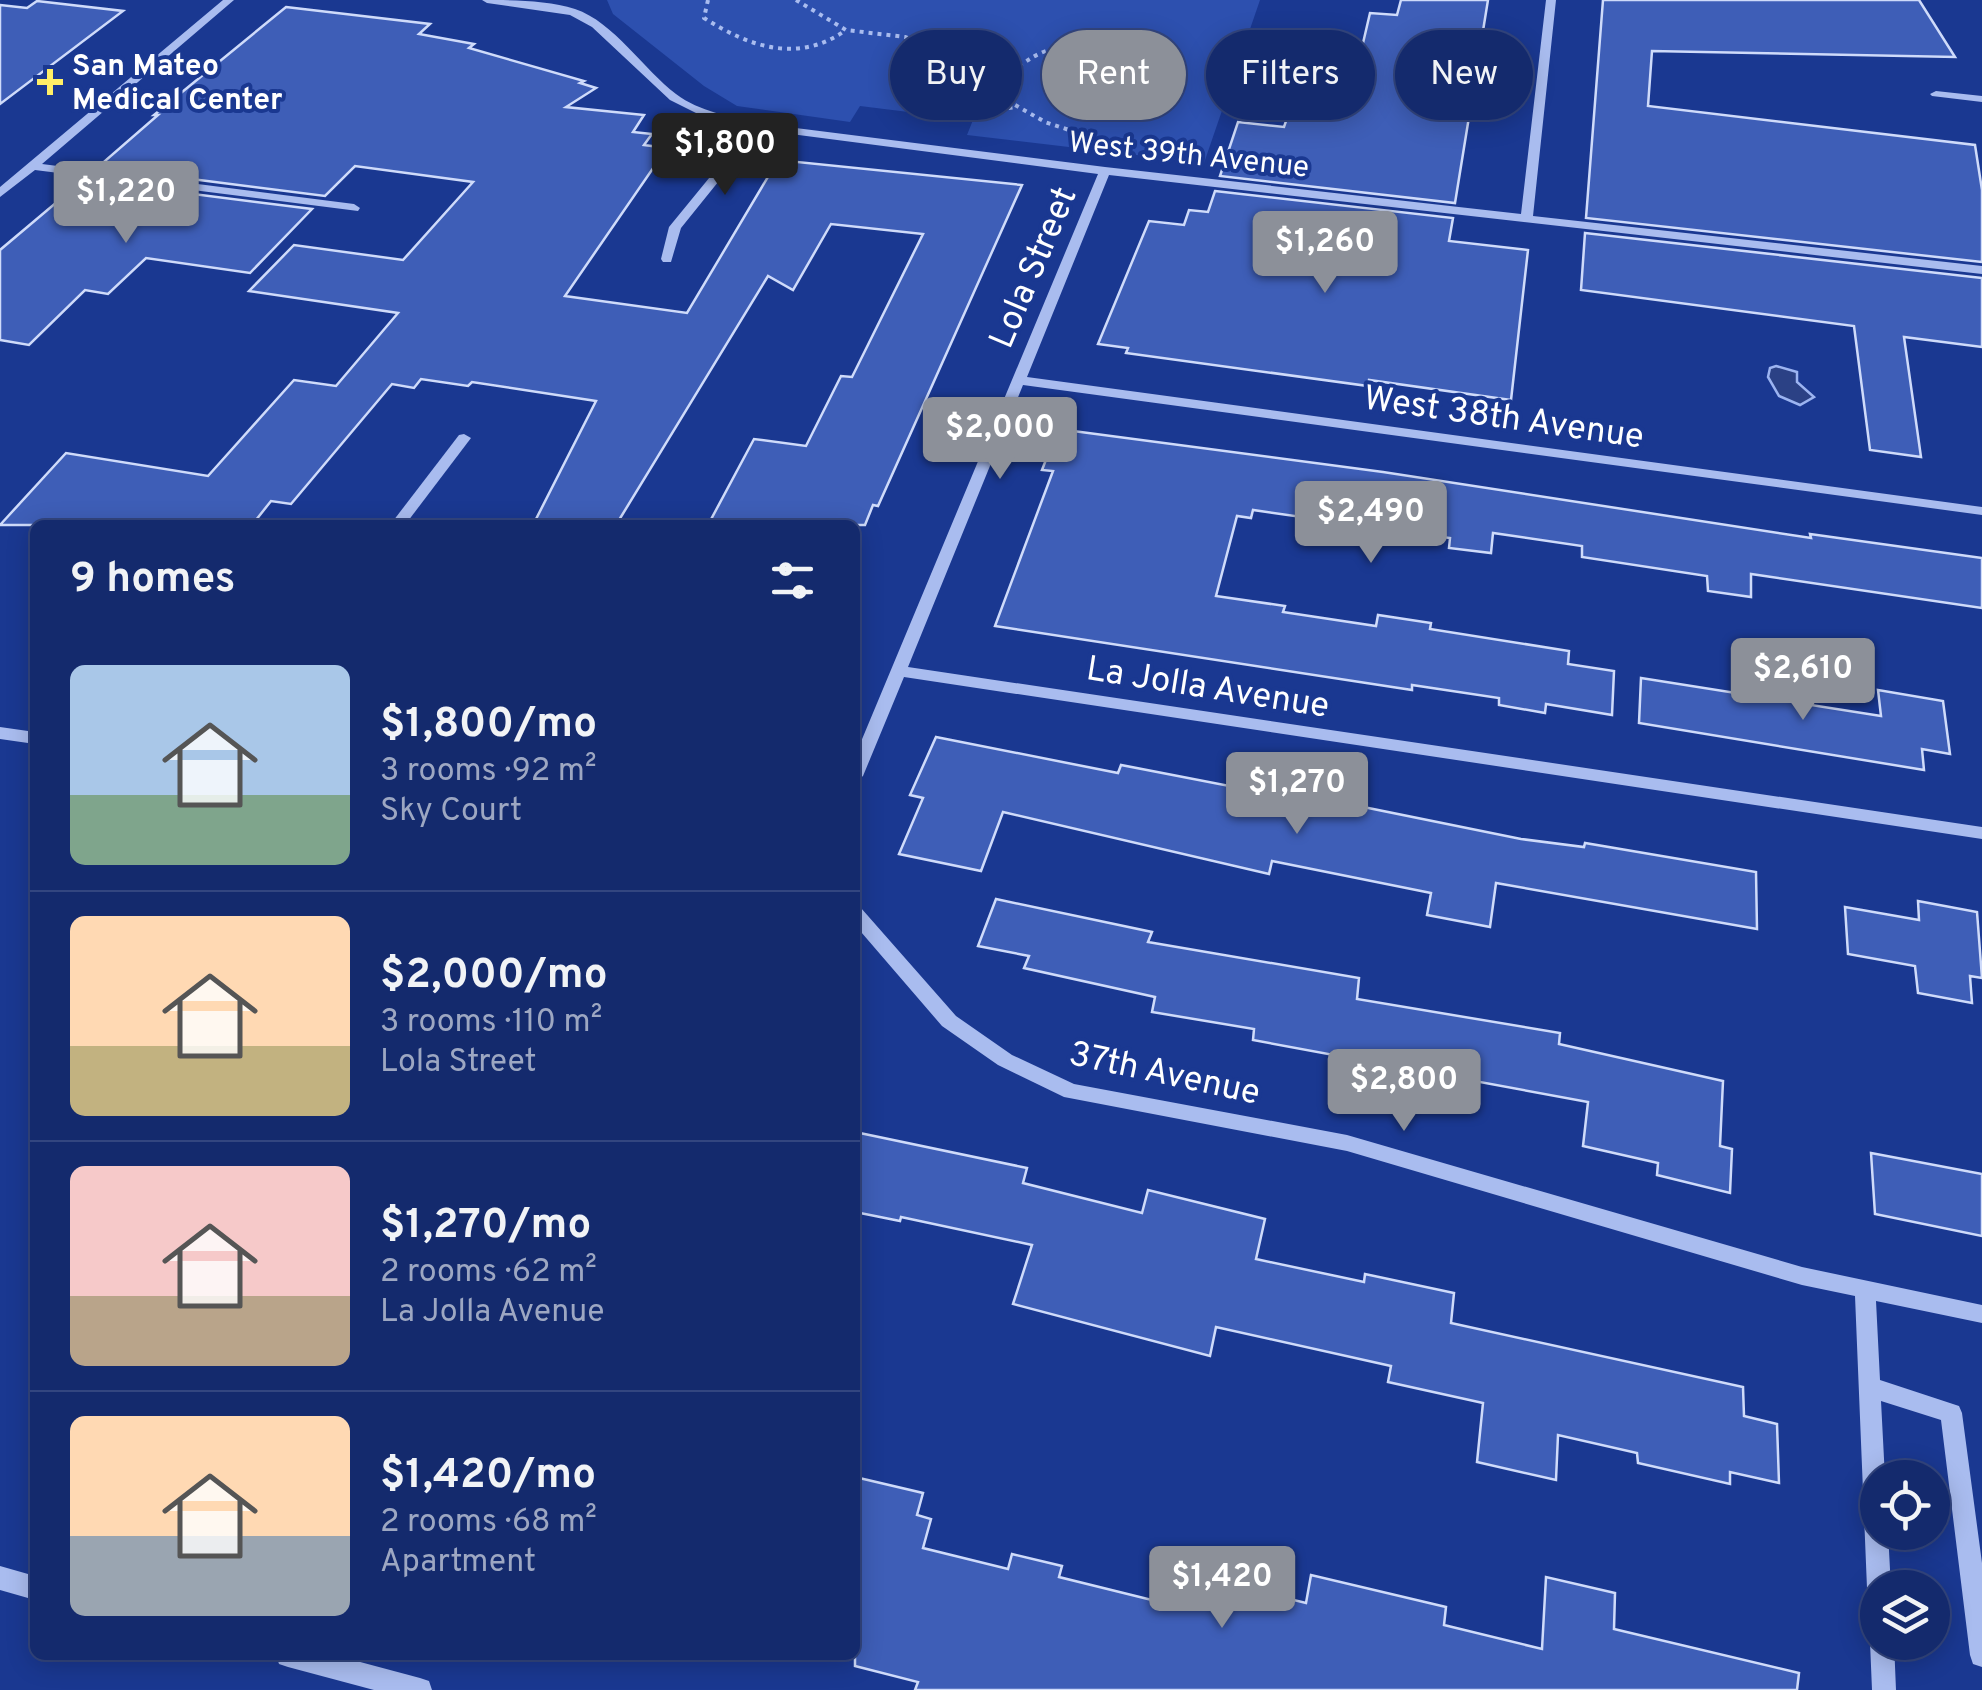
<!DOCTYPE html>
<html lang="en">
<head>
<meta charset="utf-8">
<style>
	:root { --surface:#142a6d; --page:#213675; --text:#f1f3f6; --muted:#9da7c2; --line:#334680; --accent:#8c9099 }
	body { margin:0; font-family:Overpass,sans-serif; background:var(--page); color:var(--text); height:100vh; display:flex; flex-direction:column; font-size:38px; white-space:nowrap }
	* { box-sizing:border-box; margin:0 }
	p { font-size:32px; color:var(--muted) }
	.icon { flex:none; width:55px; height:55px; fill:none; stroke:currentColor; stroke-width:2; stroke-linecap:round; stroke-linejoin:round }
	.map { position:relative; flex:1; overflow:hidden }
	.side { position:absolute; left:30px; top:520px; width:830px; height:1140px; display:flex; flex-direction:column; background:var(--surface); border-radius:15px; box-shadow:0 5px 25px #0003,0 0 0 2px var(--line) }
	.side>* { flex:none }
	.banner { position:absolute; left:890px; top:30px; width:940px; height:90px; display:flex; gap:20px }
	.buttons { position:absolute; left:1860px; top:1460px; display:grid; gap:20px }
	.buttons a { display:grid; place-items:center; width:90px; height:90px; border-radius:50%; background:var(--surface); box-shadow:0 5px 25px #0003,0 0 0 2px var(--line); font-size:50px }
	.price { position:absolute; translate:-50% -85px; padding:0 22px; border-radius:10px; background:var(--accent); color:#fff; font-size:32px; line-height:65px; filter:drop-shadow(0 2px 5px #0008) }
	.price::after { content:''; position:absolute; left:50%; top:60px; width:30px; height:22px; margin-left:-15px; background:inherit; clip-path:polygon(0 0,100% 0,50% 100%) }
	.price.selected { background:#222; color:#fff }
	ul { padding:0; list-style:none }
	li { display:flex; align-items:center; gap:30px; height:250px; padding:0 40px }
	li+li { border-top:2px solid var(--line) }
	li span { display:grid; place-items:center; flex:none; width:280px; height:200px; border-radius:15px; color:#555 }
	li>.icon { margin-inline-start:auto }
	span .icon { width:120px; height:120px; fill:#fffc; stroke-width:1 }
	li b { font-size:42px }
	h2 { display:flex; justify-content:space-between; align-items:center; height:120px; padding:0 40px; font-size:42px }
	.pill { padding:0 35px; border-radius:45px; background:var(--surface); box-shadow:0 5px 25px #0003,0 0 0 2px var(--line); font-size:35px; line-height:90px }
	.pill.selected { background:var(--accent); color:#fff }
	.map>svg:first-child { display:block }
	.green { fill:#2d50af }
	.water { fill:#2b4185; stroke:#9cb4f1; stroke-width:2.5 }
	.building { fill:#3e5eb7; stroke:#cfdbfa; stroke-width:2.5 }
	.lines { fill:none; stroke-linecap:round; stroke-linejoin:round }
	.path { stroke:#a9bcef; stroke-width:4; stroke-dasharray:4 5; stroke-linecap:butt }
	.minor { fill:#a9bcef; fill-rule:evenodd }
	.poi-dot { fill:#ffef67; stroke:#1a3891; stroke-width:4 }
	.labels { text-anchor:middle; stroke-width:8; stroke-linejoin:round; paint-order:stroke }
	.far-poi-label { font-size:30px; font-weight:bold; fill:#fff; stroke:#1a3891; text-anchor:start }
	.far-street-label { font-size:30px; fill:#fff; stroke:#1a3891 }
	.street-label { font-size:35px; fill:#fff; stroke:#1a3891 }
</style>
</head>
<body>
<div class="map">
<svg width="1982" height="1690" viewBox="0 0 1982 1690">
	<rect width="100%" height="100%" fill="#1a3891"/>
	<path class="green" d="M607,0H1260L1204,163L967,135L973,120L860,106L850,122L737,106L704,86L613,14Z"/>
	<path class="water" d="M1776,366L1797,372V382L1814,397L1800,405L1779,396L1768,377L1770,368Z"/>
	<g class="building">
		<path d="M1401,0H1488L1455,203L1220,176L1238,122L1284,127L1306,63L1357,69L1370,13L1397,15Z"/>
		<path d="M1603,0H1919L1955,57L1652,51L1648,106L1975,145L1982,190V262L1586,218Z"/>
		<path d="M37,1L123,11L0,104V5L27,8Z"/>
		<path d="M286,7L430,24L419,34L474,44L469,48L584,81L580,83L596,88L566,107L644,115L633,132L652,134L644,145L667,148L565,296L687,313L778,160L1022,185L878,506L873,505L865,525H708L754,439L806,446L841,376L852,377L923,234L831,224L793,290L768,276L616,525H533L596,401L472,382L468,386L421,379L414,388L392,384L291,504L271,501L252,525H0L66,453L208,476L294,380L336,386L398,313L249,291L294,245L403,260L473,182L355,166L325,196L98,167L158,115H154Z"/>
		<path d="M83,180L312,209L250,273L146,258L108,294L85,290L29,345L0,340V250Z"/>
		<path d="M1215,191L1453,218L1449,241L1528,250L1511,400L1369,380L1368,386L1126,353L1128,348L1098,344L1149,221L1184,225L1189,210L1208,212Z"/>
		<path d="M1585,233L1982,278V347L1904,337L1921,457L1870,450L1854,326L1581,290Z"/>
		<path d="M1058,429L1383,472L1811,538L1810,534L1982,558V608L1751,574V597L1708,591L1707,576L1582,557V546L1493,533L1491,553L1449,548L1450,538L1253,510L1251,518L1237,516L1216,596L1285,606L1283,612L1376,626L1378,615L1431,623L1430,629L1569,651L1568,664L1614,671L1612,715L1546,704L1545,713L1499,705V698L1412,685V690L995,626L1053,471L1042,470Z"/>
		<path d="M1641,678L1881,716L1878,690L1943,701L1950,754L1922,749L1924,770L1639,723Z"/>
		<path d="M936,737L1118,773L1121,765L1312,802L1314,797L1521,839L1584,847L1585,843L1756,872L1757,929L1496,883L1490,927L1427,915L1431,893L1272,861L1269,874L1003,812L981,871L899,854L923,798L910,795Z"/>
		<path d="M996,899L1152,932L1148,942L1359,978L1357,999L1560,1033L1559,1044L1723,1081L1720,1146L1732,1149L1730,1193L1657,1175L1658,1163L1583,1146L1588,1102L1253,1040L1254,1029L1152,1012L1155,997L1024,968L1029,956L978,946Z"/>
		<path d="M1918,901L1977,912L1982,978L1970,976L1972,1003L1918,993L1915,966L1848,954L1845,907L1919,920Z"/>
		<path d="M855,1132L1027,1168L1023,1183L1142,1213L1148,1190L1265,1219L1256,1259L1364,1282L1365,1274L1454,1293L1451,1323L1743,1387L1744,1416L1777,1424L1779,1483L1730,1472V1484L1638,1463L1637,1453L1558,1435L1556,1480L1477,1462L1483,1403L1388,1382L1391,1366L1216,1327L1210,1356L1013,1304L1032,1245L901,1217L900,1221L855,1212Z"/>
		<path d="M1871,1153L1982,1174V1236L1875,1214Z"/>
		<path d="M855,1477L923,1493L917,1515L931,1519L923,1548L1008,1569L1012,1554L1062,1566L1059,1577L1180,1607L1187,1574L1306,1603L1311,1575L1446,1607L1444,1625L1542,1649L1546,1577L1615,1593L1614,1629L1799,1673L1797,1690H915L918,1682L855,1666Z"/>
	</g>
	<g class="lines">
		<g class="path">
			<path d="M708,0L704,18C750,47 798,64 846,30"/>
			<path d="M796,0L846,30L905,37L979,64L994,77L1010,102L1045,122L1075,132"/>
			<path d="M994,77C1028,68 1039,40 1075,52L1089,80"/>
			<path d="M922,111L929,104L986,111L1017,107"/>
		</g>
		<g class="minor">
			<path d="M223,0H234L42,164L354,204L360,208L358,211L35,170L0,197V187Z"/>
			<path d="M482,0C511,0 547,0 575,9C614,22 644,70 676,94C700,112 730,116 757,123L1105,167L1521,214L1546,0H1556L1533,216L1982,266V274L1109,175L1027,377L1982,507V515L1023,385L908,667L1982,827V839L904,677L863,776L855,782V756L1098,174L760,130L681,228L671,262H663L661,259L669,227L750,128L702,116L670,100L592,27L570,15L487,3Z"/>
			<path d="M1936,91L1982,96V102L1932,96L1930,94Z"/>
			<path d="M464,434L471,438L405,525H390L459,435Z"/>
			<path d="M0,727L35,732V744L0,739Z"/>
			<path d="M855,906L861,908L956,1016L1012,1055L1074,1084L1347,1135L1802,1267L1982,1305V1323L1876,1301L1880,1380L1959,1406L1962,1413L1982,1563V1667L1973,1664L1970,1655L1941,1420L1881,1401L1885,1478H1878V1532H1888L1891,1588H1878V1599L1871,1596L1867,1588L1855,1296L1802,1285L1347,1151L1064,1097L998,1065L942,1026L855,925Z"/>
			<path d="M0,1566L35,1576V1600L0,1590Z"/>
			<path d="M1878,1632V1642H1894L1896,1690H1872L1870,1642L1873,1633Z"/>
			<path d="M276,1655H334L420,1678L429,1681L432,1690H374L288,1667L279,1664Z"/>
		</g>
	</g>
	<path class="poi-dot" d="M45 67h10v10h10v10h-10v10h-10v-10h-10v-10h10z"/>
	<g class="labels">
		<g class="far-poi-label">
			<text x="72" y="75">San Mateo<tspan x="72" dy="34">Medical Center</tspan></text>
		</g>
		<g class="far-street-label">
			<text transform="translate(1189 154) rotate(6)" y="10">West 39th Avenue</text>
		</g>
		<g class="street-label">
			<text transform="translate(1032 267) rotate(-67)" y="12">Lola Street</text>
			<text transform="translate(1504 416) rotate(8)" y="12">West 38th Avenue</text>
			<text transform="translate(1208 686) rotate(9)" y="12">La Jolla Avenue</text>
			<text transform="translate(1165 1072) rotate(12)" y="12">37th Avenue</text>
		</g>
	</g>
</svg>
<div class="buttons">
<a><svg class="icon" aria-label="locate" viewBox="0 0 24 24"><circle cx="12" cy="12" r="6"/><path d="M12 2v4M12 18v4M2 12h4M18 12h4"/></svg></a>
<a><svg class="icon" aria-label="layers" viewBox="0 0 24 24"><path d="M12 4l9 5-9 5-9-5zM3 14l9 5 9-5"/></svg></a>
</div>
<b class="price selected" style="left:725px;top:198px">$1,800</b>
<b class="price" style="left:126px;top:246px">$1,220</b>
<b class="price" style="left:1325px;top:296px">$1,260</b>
<b class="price" style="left:1000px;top:482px">$2,000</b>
<b class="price" style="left:1371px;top:566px">$2,490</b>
<b class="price" style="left:1803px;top:723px">$2,610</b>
<b class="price" style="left:1297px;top:837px">$1,270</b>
<b class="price" style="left:1404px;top:1134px">$2,800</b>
<b class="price" style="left:1222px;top:1631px">$1,420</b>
<div class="banner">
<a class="pill">Buy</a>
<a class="pill selected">Rent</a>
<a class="pill">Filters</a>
<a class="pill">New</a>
</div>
<section class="side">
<h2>9 homes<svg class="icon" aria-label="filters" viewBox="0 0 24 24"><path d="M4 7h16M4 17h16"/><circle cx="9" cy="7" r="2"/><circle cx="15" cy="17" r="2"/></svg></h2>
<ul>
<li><span style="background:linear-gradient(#a9c7e8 65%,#7fa58c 0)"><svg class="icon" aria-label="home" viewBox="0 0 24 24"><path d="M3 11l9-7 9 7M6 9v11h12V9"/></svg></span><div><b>$1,800/mo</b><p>3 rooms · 92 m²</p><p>Sky Court</p></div></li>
<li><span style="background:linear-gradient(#ffd9b3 65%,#c2b280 0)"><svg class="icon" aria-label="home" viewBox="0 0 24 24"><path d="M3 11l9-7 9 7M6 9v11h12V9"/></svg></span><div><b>$2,000/mo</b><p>3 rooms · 110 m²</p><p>Lola Street</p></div></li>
<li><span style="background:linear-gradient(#f6c9c9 65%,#b9a48a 0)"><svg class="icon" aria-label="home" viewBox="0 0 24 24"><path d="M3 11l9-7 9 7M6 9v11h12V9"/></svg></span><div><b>$1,270/mo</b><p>2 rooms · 62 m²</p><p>La Jolla Avenue</p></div></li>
<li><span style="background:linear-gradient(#ffd9b3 60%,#9aa5b1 0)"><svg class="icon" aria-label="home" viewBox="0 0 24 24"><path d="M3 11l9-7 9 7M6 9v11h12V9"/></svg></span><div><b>$1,420/mo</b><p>2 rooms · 68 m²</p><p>Apartment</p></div></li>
</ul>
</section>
</div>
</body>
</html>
